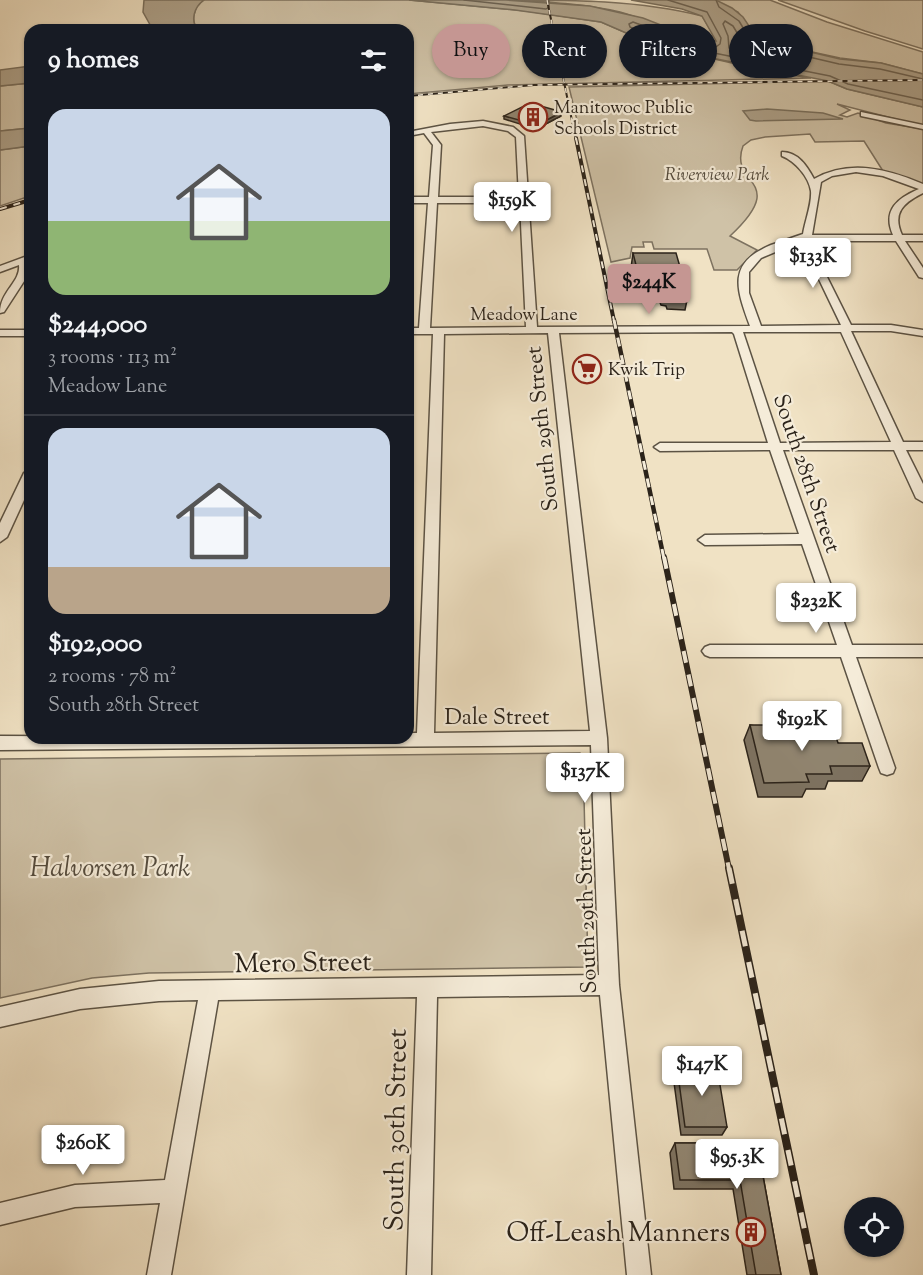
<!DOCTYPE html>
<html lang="en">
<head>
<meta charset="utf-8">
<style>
	:root { --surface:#171b24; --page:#20242c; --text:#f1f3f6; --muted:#9ea1a6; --line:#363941; --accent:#c59692 }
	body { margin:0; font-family:"Sorts Mill Goudy",serif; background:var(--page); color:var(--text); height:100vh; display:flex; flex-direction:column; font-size:22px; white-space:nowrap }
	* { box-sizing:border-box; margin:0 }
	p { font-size:20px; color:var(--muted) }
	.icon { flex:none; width:33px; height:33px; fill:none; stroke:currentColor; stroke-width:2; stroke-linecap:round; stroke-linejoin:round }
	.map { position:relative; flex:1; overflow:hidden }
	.drawer { position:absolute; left:24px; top:24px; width:390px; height:720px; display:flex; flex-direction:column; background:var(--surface); border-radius:18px; box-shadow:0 2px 4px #0004 }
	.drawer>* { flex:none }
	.hud { position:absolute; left:432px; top:24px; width:400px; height:54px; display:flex; gap:12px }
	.buttons { position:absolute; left:844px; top:1197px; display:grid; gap:12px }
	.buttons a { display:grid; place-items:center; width:60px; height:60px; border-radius:50%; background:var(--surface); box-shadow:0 2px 4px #0004; font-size:30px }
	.price { position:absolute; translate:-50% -51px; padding:0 14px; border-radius:6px; background:#fff; color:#222; font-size:20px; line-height:39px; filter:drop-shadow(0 2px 3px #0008) }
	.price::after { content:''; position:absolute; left:50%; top:36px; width:18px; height:14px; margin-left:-9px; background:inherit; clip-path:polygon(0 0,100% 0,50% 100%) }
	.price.active { background:var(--accent); color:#111 }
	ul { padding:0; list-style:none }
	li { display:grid; align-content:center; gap:12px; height:318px; padding:0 24px }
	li+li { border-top:2px solid var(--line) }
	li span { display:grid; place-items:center; height:186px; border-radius:18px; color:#555 }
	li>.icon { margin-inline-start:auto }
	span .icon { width:108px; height:108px; fill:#fffc; stroke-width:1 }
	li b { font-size:26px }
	h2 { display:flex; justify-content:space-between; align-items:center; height:72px; padding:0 24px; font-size:26px }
	.tag { padding:0 21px; border-radius:27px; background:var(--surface); box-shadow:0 2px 4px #0004; font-size:21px; line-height:54px }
	.tag.active { background:var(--accent); color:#111 }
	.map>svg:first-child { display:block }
	.green { fill:#cfc2a7; stroke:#7d7260; stroke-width:1.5 }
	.water { fill:#ada18a; stroke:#796f5d; stroke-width:1.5 }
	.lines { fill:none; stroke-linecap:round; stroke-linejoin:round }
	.shore { stroke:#6c6252; stroke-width:1.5 }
	.minor-casing { stroke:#5c5344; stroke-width:3 }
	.minor { fill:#f5ecd9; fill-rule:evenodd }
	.rail-far4-casing { stroke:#2b231a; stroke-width:2 }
	.rail-far3-casing { stroke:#2b231a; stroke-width:4 }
	.rail-far2-casing { stroke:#2b231a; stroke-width:4.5 }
	.rail-far1-casing { stroke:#2b231a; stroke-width:6 }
	.rail-casing { stroke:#2b231a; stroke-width:8 }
	.rail-far4 { stroke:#f5ecd9; stroke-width:1.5; stroke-dasharray:5; stroke-linecap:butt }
	.rail-far3 { stroke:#f5ecd9; stroke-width:2; stroke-dasharray:7; stroke-linecap:butt }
	.rail-far2 { stroke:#f5ecd9; stroke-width:3; stroke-dasharray:9; stroke-linecap:butt }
	.rail-far1 { stroke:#f5ecd9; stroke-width:4; stroke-dasharray:12; stroke-linecap:butt }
	.rail { stroke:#f5ecd9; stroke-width:5; stroke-dasharray:16; stroke-linecap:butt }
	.wall { fill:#7d7362; stroke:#2b231a; stroke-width:1.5 }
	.shaded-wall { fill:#665e50; stroke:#2b231a; stroke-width:1.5 }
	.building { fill:#918672; stroke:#2b231a; stroke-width:1.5 }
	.labels { text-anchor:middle; stroke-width:4.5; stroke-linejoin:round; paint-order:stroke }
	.far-poi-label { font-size:18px; fill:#2b231a; stroke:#f5ecd9; text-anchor:start }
	.far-park-label { font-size:18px; font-style:italic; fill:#544b3d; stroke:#f5ecd9 }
	.far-street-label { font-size:18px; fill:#2b231a; stroke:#f5ecd9 }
	.street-label { font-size:22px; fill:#2b231a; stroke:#f5ecd9 }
	.near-park-label { font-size:27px; font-style:italic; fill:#544b3d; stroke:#f5ecd9 }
	.near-street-label { font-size:27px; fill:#2b231a; stroke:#f5ecd9 }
	.near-poi-label { font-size:27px; fill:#2b231a; stroke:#f5ecd9; text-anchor:end }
</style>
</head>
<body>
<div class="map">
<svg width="923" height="1275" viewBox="0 0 923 1275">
	<rect width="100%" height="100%" fill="#f0e2c4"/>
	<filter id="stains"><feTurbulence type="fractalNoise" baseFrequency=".00333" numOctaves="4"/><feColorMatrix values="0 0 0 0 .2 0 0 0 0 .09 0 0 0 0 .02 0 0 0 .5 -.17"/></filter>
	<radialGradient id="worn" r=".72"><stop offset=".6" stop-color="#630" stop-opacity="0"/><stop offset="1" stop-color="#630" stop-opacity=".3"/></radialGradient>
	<g class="green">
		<path d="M204,0H409L526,11L601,22L654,45L771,72L811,78L508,85L408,94V30H198C190,20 194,7 204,0Z"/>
		<path d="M506,0C572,0 639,0 702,16L717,41C683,40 653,21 620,12C583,3 544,2 506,0Z"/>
		<path d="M713,0H770L827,22L923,52V74L881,63L840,58L789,47L753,32L738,12Z"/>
		<path d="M778,0H923V49L865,31Z"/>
		<path d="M828,81L847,89L923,107V126L837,104L850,110L840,115L847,117L858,113L886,123L923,129V184L883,171L864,141L815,142L810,134L765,137L751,140L743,146C728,186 791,179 730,236L757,250L737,270H714L707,249H654L652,242H643L644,247H632L630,258L611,262L569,87Z"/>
		<path d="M30,83V128L0,131V86Z"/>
		<path d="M30,146V196L0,206V150Z"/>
		<path d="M580,753L583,755L588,967L149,973L92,978L0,998V759Z"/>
	</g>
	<g class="water">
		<path d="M144,0H204C194,7 190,21 198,30H153L143,12Z"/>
		<path d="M409,0H506L590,6L643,18L699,40L716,41L702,16L682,9L631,0H716L732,8L743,17L753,32L789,47L840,59L881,63L923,74V107L847,89L828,81L681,52L654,45L601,22L515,10Z"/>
		<path d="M30,66V83L0,86V70Z"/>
		<path d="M767,109L823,113L843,119L756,121L750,120L743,111Z"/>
		<path d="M30,128V146L0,150V131Z"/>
	</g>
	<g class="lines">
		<g class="shore">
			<path d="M464,0L546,9L549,7V0"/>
			<path d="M668,0L707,12L721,38L720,44L713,49L714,53L830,76L848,84L923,100"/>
			<path d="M716,0L719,7L739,21L748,36L779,50L839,64L880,69L923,79"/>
			<path d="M725,21L733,26L742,41L757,49V54L729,48L728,36L723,24Z"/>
			<path d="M633,22L684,41L685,45L682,47L656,39L630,27L629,24Z"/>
		</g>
		<g class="minor-casing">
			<g id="minor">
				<path d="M861,112L923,125V129L861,116Z"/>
				<path d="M483,121L513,127L524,136L537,327L750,326C736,288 727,263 771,245C782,241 792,238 803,234C805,221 812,204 811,191C809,177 795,161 782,156V152C798,152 807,166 814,179C850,159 887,169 923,184V193C903,203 892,213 902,235H923V241H905L923,268V278L919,277L896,241H809L851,325H891L923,330V336L891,331H851L903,442H923V450H906L923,484V502L916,498L894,450H783L852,645H923V657H856L895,768L893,773L887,775L881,773L879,768L841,657H710L705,655L702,651L705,647L710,645H837L802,544L705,545L698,540L705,535L799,534L770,450L660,451L654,447L660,443H768L734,334L732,332L559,333L607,738L619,985L651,1275H627L600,995L437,997L431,1275H407L417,997L218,1000L171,1275H147L160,1203L75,1207L0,1225V1203L75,1185L165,1180L198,1000L159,1001L80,1009L0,1027V1007L80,989L159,981L599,975L591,745L0,750V736L408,738V733H417L433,334H408V328H419L428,203H408V197H429L433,145L424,133L408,136V132L450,124ZM483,126L508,131L516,137L519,197H438L441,145L431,132ZM856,172L883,176L919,189C898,198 882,210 893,235H812L821,182L832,176ZM437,203H520L526,327L430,328ZM799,242L802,244L841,325L761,326L749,293V272L761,258ZM743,332H841L891,442L780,443ZM548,333L590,731L434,733L444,334Z"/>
				<path d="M30,255V272L4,312L0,313C0,291 21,282 19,265L0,272V266Z"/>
				<rect x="0" y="330" width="30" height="6"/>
				<path d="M30,469V487L7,537L0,542V523L24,473Z"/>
			</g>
		</g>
		<use href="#minor" class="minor"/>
		<g class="rail-far4-casing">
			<g id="rail-far4">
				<path d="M547,0L576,140"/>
				<path d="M408,96L534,85L923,80"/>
			</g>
		</g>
		<g class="rail-far3-casing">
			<g id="rail-far3">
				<path d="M576,138L614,321"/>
				<path d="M0,209L30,200"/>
			</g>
		</g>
		<g class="rail-far2-casing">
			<path id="rail-far2" d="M614,320L664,559"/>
		</g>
		<g class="rail-far1-casing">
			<path id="rail-far1" d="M664,557L729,869"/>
		</g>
		<g class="rail-casing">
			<path id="rail" d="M729,868L814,1275"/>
		</g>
		<use href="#rail-far4" class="rail-far4"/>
		<use href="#rail-far3" class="rail-far3"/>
		<use href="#rail-far2" class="rail-far2"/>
		<use href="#rail-far1" class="rail-far1"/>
		<use href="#rail" class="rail"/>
	</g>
	<g class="wall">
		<path d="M504,116H561L536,129L504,119Z"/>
		<path d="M633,253L688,295L685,310L667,309L666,306L661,305L659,300H655V296H637L631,268Z"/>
		<path d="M750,725L838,743L870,766L862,781H828L825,789H806L802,797H758L744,740Z"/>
		<path d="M677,1067L727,1127L722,1135H681L673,1075Z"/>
		<path d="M675,1143H757L781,1275H747L733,1189H674L670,1153Z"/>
	</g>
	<path class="shaded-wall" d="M562,112L561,116L536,129L537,125Z"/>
	<g class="building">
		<path d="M530,103L562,112L537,125L504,116Z"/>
		<path d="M633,253H676L688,295L670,294L669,291L663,290L661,285H657V281H640Z"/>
		<path d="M750,725H832L838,743H862L870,766H830L832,774H806L809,782L764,783Z"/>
		<path d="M677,1067H717L727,1127H685Z"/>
		<path d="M675,1143H757L781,1275H756L740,1180H680Z"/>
	</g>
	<defs>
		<g id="building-ring" transform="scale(1.5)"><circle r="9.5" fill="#f5ecd9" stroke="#8f2418" stroke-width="1.5"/><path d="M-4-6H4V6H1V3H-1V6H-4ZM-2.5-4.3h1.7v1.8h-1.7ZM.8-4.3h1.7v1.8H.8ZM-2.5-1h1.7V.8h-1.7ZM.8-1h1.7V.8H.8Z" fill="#8f2418"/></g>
		<g id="supermarket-ring" transform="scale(1.5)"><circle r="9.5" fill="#f5ecd9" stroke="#8f2418" stroke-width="1.5"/><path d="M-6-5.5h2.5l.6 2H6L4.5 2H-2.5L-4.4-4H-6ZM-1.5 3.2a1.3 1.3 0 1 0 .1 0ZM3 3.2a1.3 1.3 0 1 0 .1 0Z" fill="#8f2418"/></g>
	</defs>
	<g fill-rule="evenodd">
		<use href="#building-ring" x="533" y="117"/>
		<use href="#supermarket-ring" x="587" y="369"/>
		<use href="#building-ring" x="751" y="1232"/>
	</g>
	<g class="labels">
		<g class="far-poi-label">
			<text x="554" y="113">Manitowoc Public<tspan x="554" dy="21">Schools District</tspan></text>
			<text x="608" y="375">Kwik Trip</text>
		</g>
		<g class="far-park-label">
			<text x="717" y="180">Riverview Park</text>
		</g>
		<g class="far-street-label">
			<text x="524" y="320">Meadow Lane</text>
		</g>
		<g class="street-label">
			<text transform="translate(541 429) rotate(-96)" y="8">South 29th Street</text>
			<text transform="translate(808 473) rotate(71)" y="8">South 28th Street</text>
			<text x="497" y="724">Dale Street</text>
			<text transform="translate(585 911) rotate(-92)" y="8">South 29th Street</text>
		</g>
		<g class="near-park-label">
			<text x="110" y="876">Halvorsen Park</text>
		</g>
		<g class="near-street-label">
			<text transform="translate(303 962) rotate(-1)" y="9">Mero Street</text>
			<text transform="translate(395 1130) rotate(-89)" y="9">South 30th Street</text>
		</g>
		<g class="near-poi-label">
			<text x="730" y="1241">Off-Leash Manners</text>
		</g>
	</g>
	<rect width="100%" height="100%" filter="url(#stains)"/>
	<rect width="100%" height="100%" fill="url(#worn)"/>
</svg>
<div class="buttons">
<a><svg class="icon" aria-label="locate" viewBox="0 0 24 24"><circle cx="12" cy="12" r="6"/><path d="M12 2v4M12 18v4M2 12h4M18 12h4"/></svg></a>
</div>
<b class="price" style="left:512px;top:233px">$159K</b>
<b class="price" style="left:813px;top:289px">$133K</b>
<b class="price active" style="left:649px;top:315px">$244K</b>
<b class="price" style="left:816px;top:634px">$232K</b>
<b class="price" style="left:802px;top:752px">$192K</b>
<b class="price" style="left:585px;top:804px">$137K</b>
<b class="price" style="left:702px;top:1097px">$147K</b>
<b class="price" style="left:83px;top:1176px">$260K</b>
<b class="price" style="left:737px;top:1190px">$95.3K</b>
<div class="hud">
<a class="tag active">Buy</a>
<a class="tag">Rent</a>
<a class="tag">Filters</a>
<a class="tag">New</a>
</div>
<section class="drawer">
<h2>9 homes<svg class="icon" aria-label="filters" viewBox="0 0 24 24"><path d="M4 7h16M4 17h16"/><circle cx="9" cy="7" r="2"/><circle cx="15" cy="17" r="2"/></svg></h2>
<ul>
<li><span style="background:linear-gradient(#c9d6e8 60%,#8fb573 0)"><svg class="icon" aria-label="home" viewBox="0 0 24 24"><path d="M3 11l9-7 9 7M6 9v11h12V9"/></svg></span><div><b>$244,000</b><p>3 rooms · 113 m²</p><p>Meadow Lane</p></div></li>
<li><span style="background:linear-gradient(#c9d6e8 75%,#b9a48a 0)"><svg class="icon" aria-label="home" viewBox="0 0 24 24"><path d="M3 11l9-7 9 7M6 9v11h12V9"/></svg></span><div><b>$192,000</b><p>2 rooms · 78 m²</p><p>South 28th Street</p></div></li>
</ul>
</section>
</div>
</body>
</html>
